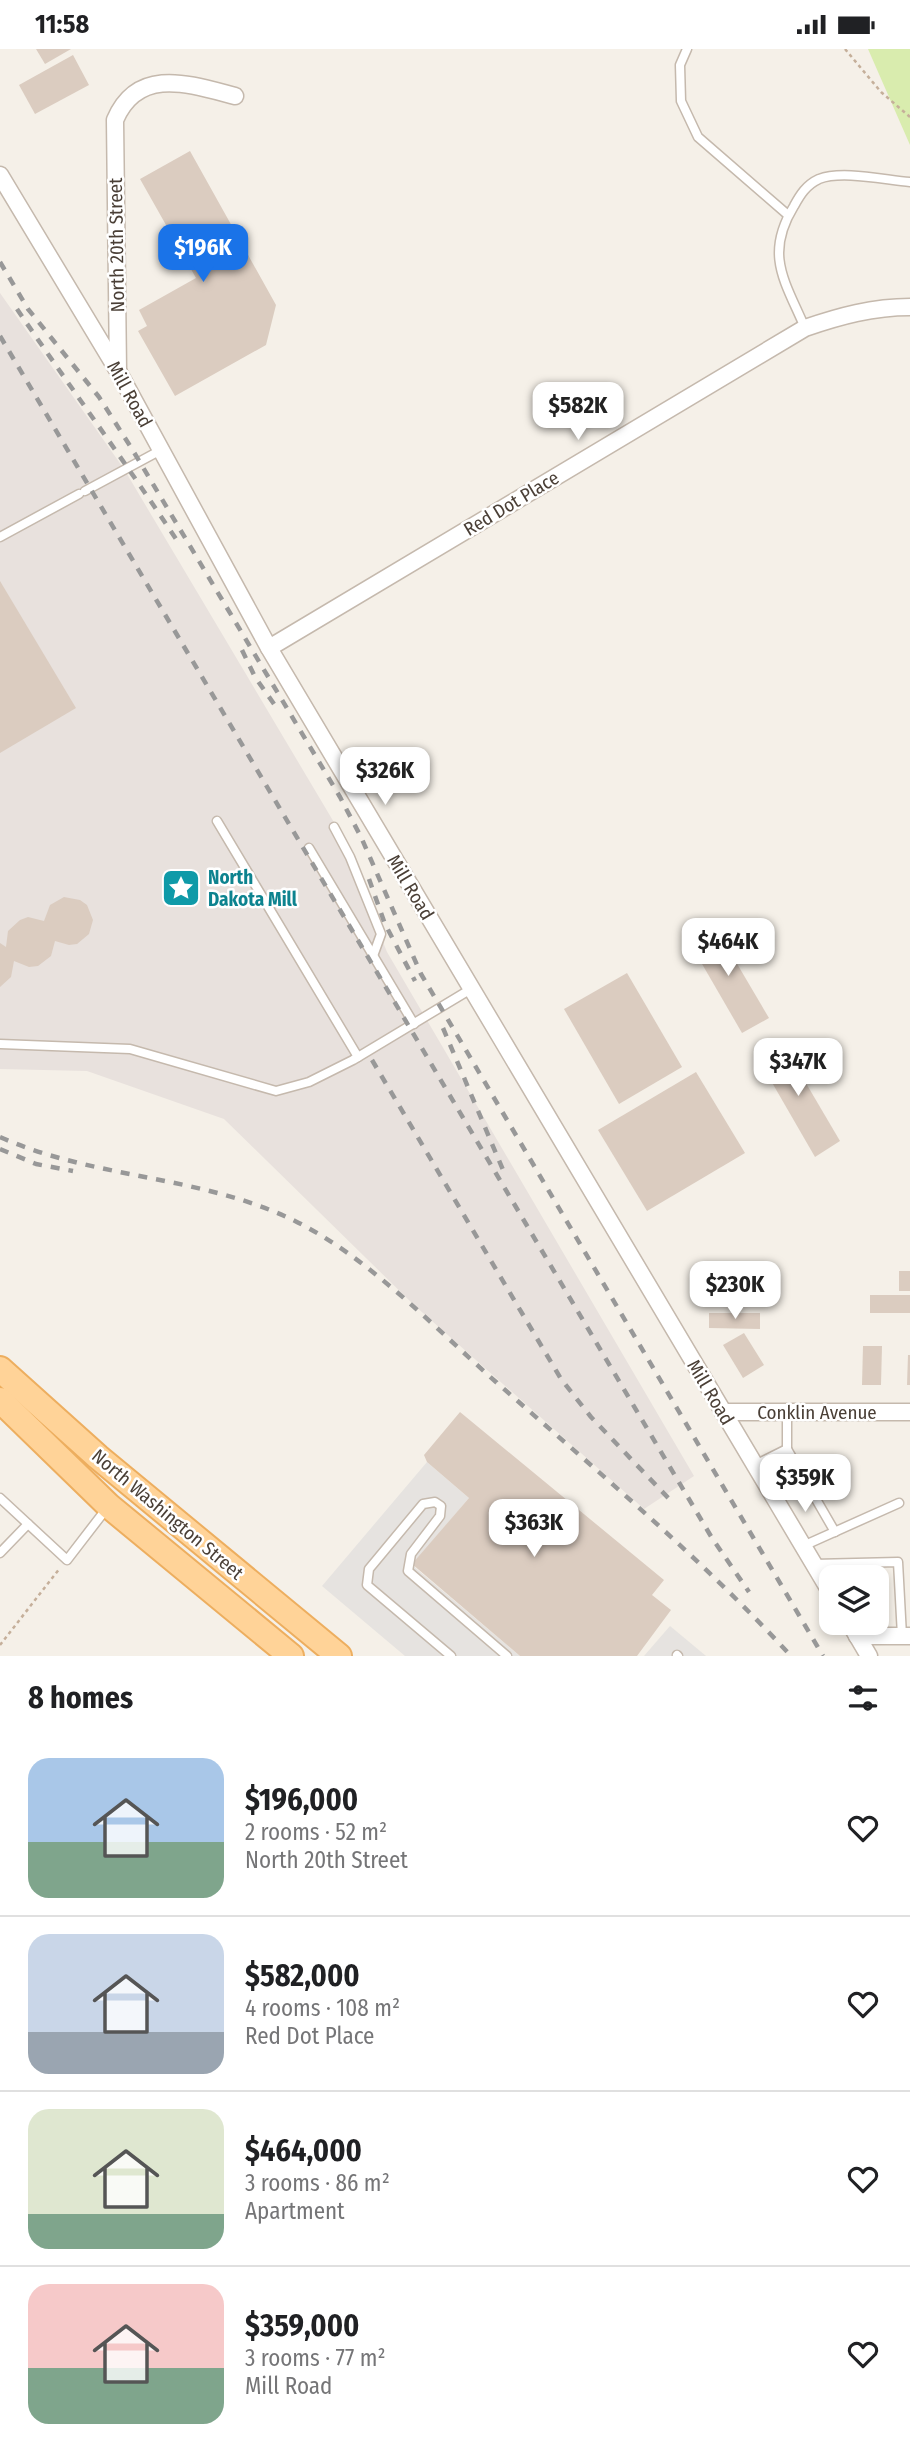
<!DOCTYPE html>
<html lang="en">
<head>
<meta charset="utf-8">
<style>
	:root { --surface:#fff; --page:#f2f2f2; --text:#202124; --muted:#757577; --line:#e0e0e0; --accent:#1a73e8 }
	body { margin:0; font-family:"Fira Sans Condensed",sans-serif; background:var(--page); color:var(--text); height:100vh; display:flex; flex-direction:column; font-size:26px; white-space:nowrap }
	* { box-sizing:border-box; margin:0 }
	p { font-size:23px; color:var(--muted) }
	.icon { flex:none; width:38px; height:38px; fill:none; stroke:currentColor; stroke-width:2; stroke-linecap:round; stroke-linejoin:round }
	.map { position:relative; height:1607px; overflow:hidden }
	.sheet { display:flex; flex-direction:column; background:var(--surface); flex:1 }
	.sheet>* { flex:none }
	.controls { position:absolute; left:819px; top:1516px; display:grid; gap:14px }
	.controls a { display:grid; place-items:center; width:70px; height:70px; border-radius:14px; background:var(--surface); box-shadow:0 4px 10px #0003; font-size:35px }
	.price { position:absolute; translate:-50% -60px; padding:0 16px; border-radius:14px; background:#fff; color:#222; font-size:23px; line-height:46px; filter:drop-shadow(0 2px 4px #0008) }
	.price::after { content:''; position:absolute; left:50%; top:42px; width:21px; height:16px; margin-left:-10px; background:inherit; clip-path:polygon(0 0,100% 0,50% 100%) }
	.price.selected { background:var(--accent); color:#fff }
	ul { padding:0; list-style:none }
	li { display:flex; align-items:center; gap:21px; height:175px; padding:0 28px }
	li+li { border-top:2px solid var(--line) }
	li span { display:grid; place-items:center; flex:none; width:196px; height:140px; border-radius:21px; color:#555 }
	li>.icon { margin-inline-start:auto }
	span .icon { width:84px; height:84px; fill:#fffc; stroke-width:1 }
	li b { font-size:30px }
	h2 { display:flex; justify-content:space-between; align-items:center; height:84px; padding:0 28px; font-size:30px }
	.status { display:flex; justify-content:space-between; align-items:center; height:49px; padding:0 35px; background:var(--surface); direction:ltr }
	.status svg { height:19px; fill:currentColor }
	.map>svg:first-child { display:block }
	.industrial { fill:#e8e1dd }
	.green { fill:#d9ecae }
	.parking { fill:#e6e3e0 }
	.building { fill:#dbccc0 }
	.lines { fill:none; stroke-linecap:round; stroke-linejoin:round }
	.service-casing { stroke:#c5b9ad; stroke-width:11 }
	.minor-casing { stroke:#c5b9ad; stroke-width:19 }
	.primary-casing { stroke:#edae5f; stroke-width:28 }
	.path { stroke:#c5af9a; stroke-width:2.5; stroke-dasharray:3.5 3.5; stroke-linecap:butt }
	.service { stroke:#fff; stroke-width:8 }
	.minor { stroke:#fff; stroke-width:16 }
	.primary { stroke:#ffd398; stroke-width:24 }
	.rail { stroke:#989898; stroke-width:4.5; stroke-dasharray:9 9; stroke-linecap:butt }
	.labels { text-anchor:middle; stroke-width:5; stroke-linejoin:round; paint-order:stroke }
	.street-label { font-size:19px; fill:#4a3f36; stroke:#fff }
	.culture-label { font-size:19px; font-weight:bold; fill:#0d838f; stroke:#fff; text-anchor:start }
</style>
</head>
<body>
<div class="status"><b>11:58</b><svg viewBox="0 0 49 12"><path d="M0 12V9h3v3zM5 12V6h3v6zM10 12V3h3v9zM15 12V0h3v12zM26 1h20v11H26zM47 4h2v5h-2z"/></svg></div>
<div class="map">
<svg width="910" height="1607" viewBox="0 0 910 1607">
	<rect width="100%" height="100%" fill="#f5f0e8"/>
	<path class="industrial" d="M0,244L124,420L335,775L387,903L694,1427L644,1460L414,1256L224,1070L87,1022L0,1020Z"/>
	<path class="green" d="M868,0H910V96Z"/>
	<g class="parking">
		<path d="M427,1413L469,1449L412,1516L520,1607H405L322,1537Z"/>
		<path d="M670,1577L706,1607H644Z"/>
	</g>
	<g class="building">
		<path d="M36,0H71L45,15Z"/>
		<path d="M73,6L89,36L35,65L19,36Z"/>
		<path d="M190,102L276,256L266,296L175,347L138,282L147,277L139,261L196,229L140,130Z"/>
		<path d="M0,532L76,659L0,704Z"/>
		<path d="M64,848L80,851L87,856L93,871L89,885L77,895L69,896L55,892L51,907L38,917L29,918L14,912L11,928L0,938V894L6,898L8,882L20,871L28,868L44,872L50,856Z"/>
		<path d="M713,874L769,969L742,984L687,889Z"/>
		<path d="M627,924L682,1018L619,1055L564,960Z"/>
		<path d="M780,990L840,1092L815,1108L755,1004Z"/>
		<path d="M696,1023L745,1104L647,1162L598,1081Z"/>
		<rect x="899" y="1222" width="11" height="20"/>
		<rect x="870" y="1246" width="40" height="18"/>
		<path d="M709,1264H760V1280L709,1279Z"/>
		<path d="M744,1284L764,1316L743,1329L723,1296Z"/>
		<path d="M863,1297H882L881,1336H862Z"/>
		<path d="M908,1306H910V1336H907Z"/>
		<path d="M460,1363L664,1531L652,1546L671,1561L637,1607H520L412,1515L469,1449L427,1413L424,1406Z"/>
	</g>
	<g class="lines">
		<g class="service-casing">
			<g id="service">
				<path d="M687,0L680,16L681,52L698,88L788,166"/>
				<path d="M805,279C785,232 764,206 794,157C800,146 806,136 819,130C842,121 885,131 910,133"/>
				<path d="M85,442L161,401"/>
				<path d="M0,488L79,445"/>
				<path d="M217,772L358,1008"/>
				<path d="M334,778L350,808L381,885L373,907"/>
				<path d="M309,799L414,975"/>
				<path d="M0,995L130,1000L276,1042L309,1033L353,1011L471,940"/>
				<path d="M787,1400V1363"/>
				<path d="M755,1416L787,1400L835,1483"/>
				<path d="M0,1449L67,1511L107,1459"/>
				<path d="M803,1497L899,1454"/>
				<path d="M0,1504L28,1475"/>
				<path d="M814,1515L898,1513L902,1587"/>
				<path d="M677,1606L678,1607"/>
				<path d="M451,1607L367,1536L369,1520L423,1455L435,1453L441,1457L440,1467L411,1505L408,1522L507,1607"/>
			</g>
		</g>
		<g class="minor-casing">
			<g id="minor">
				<path d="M0,126L118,322L269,599L831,1544"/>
				<path d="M118,322L115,71C138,17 189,35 235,47"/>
				<path d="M269,599L805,279C840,267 873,258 910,258"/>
				<path d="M723,1363H910"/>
				<path d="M849,1573L869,1607"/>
				<path d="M857,1587H910"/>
			</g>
		</g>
		<g class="primary-casing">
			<g id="primary">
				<path d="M0,1320L98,1408L339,1607"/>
				<path d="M0,1351L109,1457L291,1607"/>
			</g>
		</g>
		<g class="path">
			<path d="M845,0L881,43L910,68"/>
			<path d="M0,1596L60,1519"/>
		</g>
		<use href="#service" class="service"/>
		<use href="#minor" class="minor"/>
		<use href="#primary" class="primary"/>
		<g class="rail">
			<path d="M0,213L28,260L99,348L132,400L340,748L361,788L421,925L823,1607"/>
			<path d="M17,260C70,338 126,414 178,493"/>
			<path d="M0,287L712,1489L749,1543"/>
			<path d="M242,601L255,628L274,655"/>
			<path d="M369,830L385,875L415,932"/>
			<path d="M443,979L506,1128"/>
			<path d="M372,1011L561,1330L591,1368L673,1454"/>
			<path d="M0,1088C93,1130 202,1126 295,1172C368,1208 435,1279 496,1333C597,1422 700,1508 791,1607"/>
			<path d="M0,1100L36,1115L73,1122"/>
		</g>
	</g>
	<defs>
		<g id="sight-square" transform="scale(2.0125)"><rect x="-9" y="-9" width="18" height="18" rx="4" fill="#0f9aa8" stroke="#fff"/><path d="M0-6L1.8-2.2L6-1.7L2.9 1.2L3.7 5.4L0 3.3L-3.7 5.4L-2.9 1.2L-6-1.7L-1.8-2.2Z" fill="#fff"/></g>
	</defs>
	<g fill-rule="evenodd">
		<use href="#sight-square" x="181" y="839"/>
	</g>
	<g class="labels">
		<g class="street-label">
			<text transform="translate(116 196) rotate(-91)" y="7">North 20th Street</text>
			<text transform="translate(130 345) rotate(61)" y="7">Mill Road</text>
			<text transform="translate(511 454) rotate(-31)" y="7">Red Dot Place</text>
			<text transform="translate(411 838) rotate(59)" y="7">Mill Road</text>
			<text transform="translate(711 1343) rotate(59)" y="7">Mill Road</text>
			<text x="817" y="1370">Conklin Avenue</text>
			<text transform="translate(168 1465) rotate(40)" y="7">North Washington Street</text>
		</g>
		<g class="culture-label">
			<text x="208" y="835">North<tspan x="208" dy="22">Dakota Mill</tspan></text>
		</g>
	</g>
</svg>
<div class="controls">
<a><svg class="icon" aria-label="layers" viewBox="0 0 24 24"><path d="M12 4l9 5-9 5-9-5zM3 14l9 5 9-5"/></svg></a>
</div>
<b class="price selected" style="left:203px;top:235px">$196K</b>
<b class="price" style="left:578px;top:393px">$582K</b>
<b class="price" style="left:385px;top:758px">$326K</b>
<b class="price" style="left:728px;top:929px">$464K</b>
<b class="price" style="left:798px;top:1049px">$347K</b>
<b class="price" style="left:735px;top:1272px">$230K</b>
<b class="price" style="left:805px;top:1465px">$359K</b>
<b class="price" style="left:534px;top:1510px">$363K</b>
</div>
<section class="sheet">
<h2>8 homes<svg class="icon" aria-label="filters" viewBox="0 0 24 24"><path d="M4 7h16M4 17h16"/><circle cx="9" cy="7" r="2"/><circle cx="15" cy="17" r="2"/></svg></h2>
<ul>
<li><span style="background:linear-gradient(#a9c7e8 60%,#7fa58c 0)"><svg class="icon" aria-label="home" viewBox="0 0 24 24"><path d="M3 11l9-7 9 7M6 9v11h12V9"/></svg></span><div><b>$196,000</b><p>2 rooms · 52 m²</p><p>North 20th Street</p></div><svg class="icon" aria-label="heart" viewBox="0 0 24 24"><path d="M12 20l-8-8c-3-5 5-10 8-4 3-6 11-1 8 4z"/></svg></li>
<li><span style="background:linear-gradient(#c9d6e8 70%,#9aa5b1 0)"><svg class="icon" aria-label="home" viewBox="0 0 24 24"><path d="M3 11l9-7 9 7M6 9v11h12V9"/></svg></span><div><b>$582,000</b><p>4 rooms · 108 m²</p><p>Red Dot Place</p></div><svg class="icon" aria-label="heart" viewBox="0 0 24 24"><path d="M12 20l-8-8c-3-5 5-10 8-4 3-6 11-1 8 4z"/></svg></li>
<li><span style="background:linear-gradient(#dfe7d0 75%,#7fa58c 0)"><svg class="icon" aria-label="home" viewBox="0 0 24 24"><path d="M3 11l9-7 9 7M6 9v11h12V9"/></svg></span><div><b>$464,000</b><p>3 rooms · 86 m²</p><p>Apartment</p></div><svg class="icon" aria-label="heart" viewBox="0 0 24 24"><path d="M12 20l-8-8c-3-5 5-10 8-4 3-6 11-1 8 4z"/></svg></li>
<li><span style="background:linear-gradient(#f6c9c9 60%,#7fa58c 0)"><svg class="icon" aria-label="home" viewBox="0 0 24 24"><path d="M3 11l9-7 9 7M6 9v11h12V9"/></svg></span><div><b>$359,000</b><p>3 rooms · 77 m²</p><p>Mill Road</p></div><svg class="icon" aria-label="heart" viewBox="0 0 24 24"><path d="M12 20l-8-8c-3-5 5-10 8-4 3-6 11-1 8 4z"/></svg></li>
</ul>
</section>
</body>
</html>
